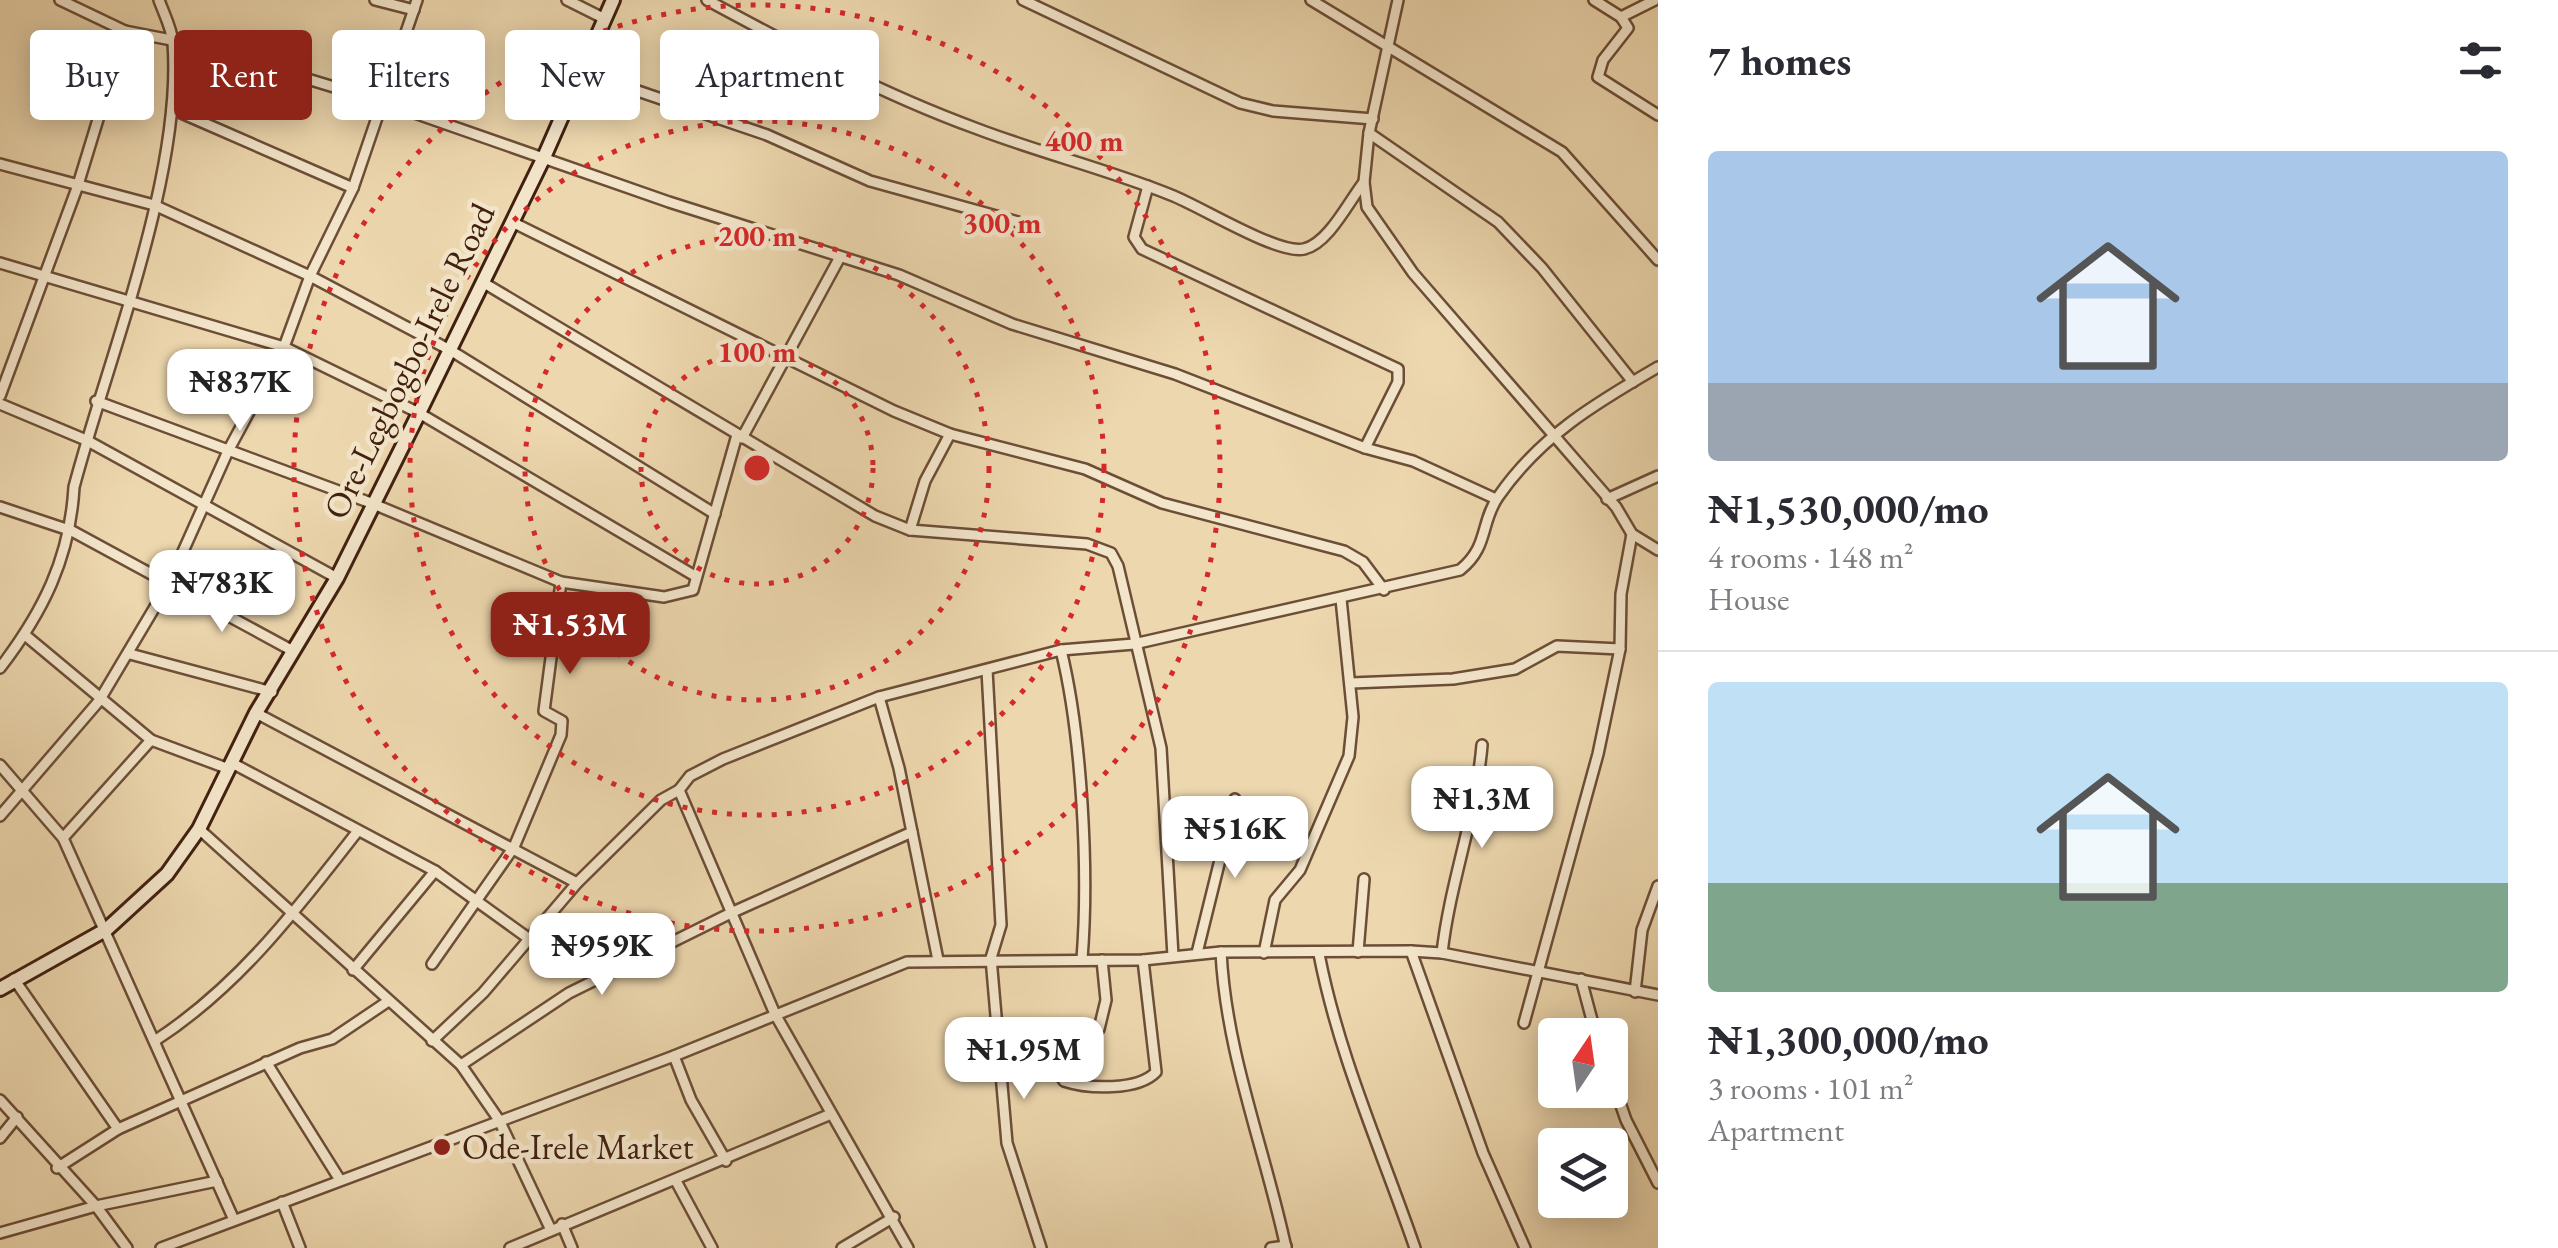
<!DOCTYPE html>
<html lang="en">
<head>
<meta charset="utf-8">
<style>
	:root { --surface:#fff; --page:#f7f7f7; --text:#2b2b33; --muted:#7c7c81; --line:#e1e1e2; --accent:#8f2418 }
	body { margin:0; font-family:"EB Garamond",serif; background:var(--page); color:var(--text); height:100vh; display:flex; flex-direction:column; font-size:38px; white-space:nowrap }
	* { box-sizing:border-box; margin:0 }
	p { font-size:32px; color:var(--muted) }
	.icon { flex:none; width:55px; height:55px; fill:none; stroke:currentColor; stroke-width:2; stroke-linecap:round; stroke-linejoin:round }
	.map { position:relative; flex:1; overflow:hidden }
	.drawer { display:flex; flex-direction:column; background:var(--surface); width:900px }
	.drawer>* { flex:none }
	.guide { position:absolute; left:30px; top:30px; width:950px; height:90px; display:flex; gap:20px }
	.needle { width:65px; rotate:13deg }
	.buttons { position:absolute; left:1538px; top:1018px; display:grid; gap:20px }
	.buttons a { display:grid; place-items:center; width:90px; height:90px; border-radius:10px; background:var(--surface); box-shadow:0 5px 25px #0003; font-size:50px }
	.price { position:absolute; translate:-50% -85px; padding:0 22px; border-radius:20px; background:#fff; color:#222; font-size:32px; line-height:65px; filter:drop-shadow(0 2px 5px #0008) }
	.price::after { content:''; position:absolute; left:50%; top:60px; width:30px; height:22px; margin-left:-15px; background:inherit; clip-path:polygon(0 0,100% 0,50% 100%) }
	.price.active { background:var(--accent); color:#fff }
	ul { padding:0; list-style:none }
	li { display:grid; align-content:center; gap:20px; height:530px; padding:0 50px }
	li+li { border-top:2px solid var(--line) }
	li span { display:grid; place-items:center; height:310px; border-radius:10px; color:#555 }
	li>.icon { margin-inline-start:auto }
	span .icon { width:180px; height:180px; fill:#fffc; stroke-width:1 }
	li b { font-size:42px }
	h2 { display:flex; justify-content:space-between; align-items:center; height:120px; padding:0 50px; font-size:42px }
	.pill { padding:0 35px; border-radius:10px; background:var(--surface); box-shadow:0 5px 25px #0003; font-size:35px; line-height:90px }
	.pill.active { background:var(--accent); color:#fff }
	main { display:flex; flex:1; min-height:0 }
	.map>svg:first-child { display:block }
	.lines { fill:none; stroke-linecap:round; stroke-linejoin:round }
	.street-casing { stroke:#6c4e37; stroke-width:14 }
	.secondary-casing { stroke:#41200f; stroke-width:18 }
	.street { stroke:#f3e5ca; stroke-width:9 }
	.secondary { stroke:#f3e5ca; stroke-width:12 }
	.ring { fill:none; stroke:#d62828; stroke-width:5; stroke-dasharray:5 10 }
	.poi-dot { fill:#8f2418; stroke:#f3e5ca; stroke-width:4 }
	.labels { text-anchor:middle; stroke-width:9; stroke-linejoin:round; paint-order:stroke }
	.street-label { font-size:35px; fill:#41200f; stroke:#f3e5ca }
	.poi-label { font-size:35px; fill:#41200f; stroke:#f3e5ca; text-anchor:start }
	.centre { fill:#d62828; stroke:#f3e5ca; stroke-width:5 }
	.ring-label { font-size:30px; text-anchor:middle; font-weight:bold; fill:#d62828; stroke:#f3e5ca; stroke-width:9; stroke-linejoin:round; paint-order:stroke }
</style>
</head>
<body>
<main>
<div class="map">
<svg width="1658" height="1248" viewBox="0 0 1658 1248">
	<rect width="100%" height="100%" fill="#edd7ae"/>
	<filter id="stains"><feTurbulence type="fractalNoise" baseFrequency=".002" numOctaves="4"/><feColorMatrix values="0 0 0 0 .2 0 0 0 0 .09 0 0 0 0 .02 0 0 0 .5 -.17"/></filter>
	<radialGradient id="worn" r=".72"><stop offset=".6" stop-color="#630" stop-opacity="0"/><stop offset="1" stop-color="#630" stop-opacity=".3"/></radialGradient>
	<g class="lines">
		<g class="street-casing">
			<g id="street">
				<path d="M60,0L125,31L192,44L380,101L669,202L899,275L1012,324L1175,374L1365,448L1413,461L1496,499"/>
				<path d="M375,0L414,10"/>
				<path d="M567,0L605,19"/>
				<path d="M707,0C794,47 882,94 975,128C1040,153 1107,169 1171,195C1200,206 1278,255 1304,249C1328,244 1349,201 1364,182"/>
				<path d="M1023,0L1240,103L1273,111L1373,119"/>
				<path d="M1311,0L1562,152L1658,260"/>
				<path d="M1398,0L1369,133L1364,182L1367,207L1413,273L1616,507L1632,534L1658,550"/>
				<path d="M1594,0L1621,17L1655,0"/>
				<path d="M1621,17L1628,28L1603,60L1598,77L1658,115"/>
				<path d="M582,72L767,135L870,181L1018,222"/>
				<path d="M172,109L353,188"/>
				<path d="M1369,133L1498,222L1542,268L1633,382"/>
				<path d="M0,164L154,205L310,276L450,350L715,514"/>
				<path d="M1148,186L1134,237L1142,249L1398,369V382L1365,448"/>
				<path d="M512,222L894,411L950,434L1085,469L1162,503L1344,551L1363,562L1384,590"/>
				<path d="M0,263L284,347L419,413L695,576"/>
				<path d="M484,283L875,516L910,530L1087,544L1111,553L1118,566L1161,748L1173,956"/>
				<path d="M0,396L77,188L125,31"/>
				<path d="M96,401L371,503L561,582L664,597L693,590L737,435"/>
				<path d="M0,404L86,440L337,578"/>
				<path d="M742,438L840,257"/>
				<path d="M1607,499L1658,476"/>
				<path d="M0,507L72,531L293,651"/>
				<path d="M910,530L925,481L950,434"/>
				<path d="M25,635L151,740L229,769"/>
				<path d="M1061,650C1082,736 1089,871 1082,959"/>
				<path d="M130,654L272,692"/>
				<path d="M0,668C43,612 70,558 74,487C108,358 183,174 173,43C172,29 164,14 159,0"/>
				<path d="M987,670L1001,925L991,958L1007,1143L1041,1248"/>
				<path d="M1351,683L1453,679L1515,669L1557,646L1620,649"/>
				<path d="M879,697L899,768L938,960"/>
				<path d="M256,713L577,883"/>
				<path d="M232,763L435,871L528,938"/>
				<path d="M0,765L63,838L234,1220"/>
				<path d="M679,790L775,1014L908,1248"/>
				<path d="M0,816L99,701L168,585L228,451L284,347L310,276L353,188L417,0"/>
				<path d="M199,829L461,1065L499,1120L550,1228"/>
				<path d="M63,838L151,740"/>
				<path d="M1411,951L1483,1153L1525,1248"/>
				<path d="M1221,952C1226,1054 1265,1149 1286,1248"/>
				<path d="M1358,952L1364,879"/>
				<path d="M1197,953L1235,799"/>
				<path d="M1264,953L1275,900L1300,870L1349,756L1353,717L1341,599"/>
				<path d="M1442,953C1450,882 1476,816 1482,745"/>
				<path d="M1319,954C1339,1057 1381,1149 1415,1248"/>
				<path d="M1102,960L1106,1000L1099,1029C1076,1035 1044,1056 1064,1081C1088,1089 1138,1091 1156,1072L1143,960"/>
				<path d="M432,964L514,847L561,735L562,721L544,711L561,582"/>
				<path d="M353,970L435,871"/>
				<path d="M14,979L118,1129"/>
				<path d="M1581,979L1596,1035"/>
				<path d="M1635,992L1642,930L1658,886"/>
				<path d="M1524,1023L1598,754L1620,649L1621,594L1632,534"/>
				<path d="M156,1040C239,986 297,909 357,832"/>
				<path d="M432,1041L483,993L577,883L661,800L679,790L690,776L723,759L879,697L1061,650L1134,644L1460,570C1489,547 1480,523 1498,497C1540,436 1596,403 1658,367"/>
				<path d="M674,1056L691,1100L726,1161"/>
				<path d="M266,1062L340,1180"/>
				<path d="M461,1065L569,993L733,912L912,832"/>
				<path d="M1610,1074L1626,1120L1658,1183"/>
				<path d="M0,1100L96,1206L127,1248"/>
				<path d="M0,1138L17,1117"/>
				<path d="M57,1168L118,1129L300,1048L332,1039L387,1002"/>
				<path d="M676,1181L712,1248"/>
				<path d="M282,1202L300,1248"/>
				<path d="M562,1224L572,1248"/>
				<path d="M0,1233L96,1206L217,1181"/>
				<path d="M161,1248L674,1056L907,962L1143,960L1221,952L1411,951L1442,953L1658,995"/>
				<path d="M510,1248L831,1114"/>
				<path d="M842,1248L894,1217"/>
				<path d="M1271,1248L1286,1246"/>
			</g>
		</g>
		<g class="secondary-casing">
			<path id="secondary" d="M0,989L107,929L167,874L199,829L256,713L337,578L419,413L545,155L613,0"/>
		</g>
		<use href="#street" class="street"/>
		<use href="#secondary" class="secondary"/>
	</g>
	<g class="ring">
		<circle cx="757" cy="468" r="116"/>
		<circle cx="757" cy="468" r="232"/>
		<circle cx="757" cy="468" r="347"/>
		<circle cx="757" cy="468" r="463"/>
	</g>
	<circle class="poi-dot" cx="442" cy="1147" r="10"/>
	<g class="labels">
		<g class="street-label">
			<text transform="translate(409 361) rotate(-64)" y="12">Ore-Legbogbo-Irele Road</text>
		</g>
		<g class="poi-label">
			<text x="462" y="1159">Ode-Irele Market</text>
		</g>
	</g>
	<circle cx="757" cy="468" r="15" class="centre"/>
	<g class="ring-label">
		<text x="1084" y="151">400 m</text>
		<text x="1002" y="233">300 m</text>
		<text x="757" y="246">200 m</text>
		<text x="757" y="362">100 m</text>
	</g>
	<rect width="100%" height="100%" filter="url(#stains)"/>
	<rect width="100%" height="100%" fill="url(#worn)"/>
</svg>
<div class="buttons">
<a><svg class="needle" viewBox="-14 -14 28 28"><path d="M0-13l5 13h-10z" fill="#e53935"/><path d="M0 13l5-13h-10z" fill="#7c7c81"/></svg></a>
<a><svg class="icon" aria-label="layers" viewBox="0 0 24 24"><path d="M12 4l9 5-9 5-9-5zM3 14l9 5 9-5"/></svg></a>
</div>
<b class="price" style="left:240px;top:434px">₦837K</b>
<b class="price" style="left:222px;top:635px">₦783K</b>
<b class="price active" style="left:570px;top:677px">₦1.53M</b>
<b class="price" style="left:1482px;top:851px">₦1.3M</b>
<b class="price" style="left:1235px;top:881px">₦516K</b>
<b class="price" style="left:602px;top:998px">₦959K</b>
<b class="price" style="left:1024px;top:1102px">₦1.95M</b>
<div class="guide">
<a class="pill">Buy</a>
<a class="pill active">Rent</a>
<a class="pill">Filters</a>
<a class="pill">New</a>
<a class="pill">Apartment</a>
</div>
</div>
<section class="drawer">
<h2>7 homes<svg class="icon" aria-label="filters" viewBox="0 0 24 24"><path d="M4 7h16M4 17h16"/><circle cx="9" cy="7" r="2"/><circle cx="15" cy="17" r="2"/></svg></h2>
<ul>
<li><span style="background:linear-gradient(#a9c7e8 75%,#9aa5b1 0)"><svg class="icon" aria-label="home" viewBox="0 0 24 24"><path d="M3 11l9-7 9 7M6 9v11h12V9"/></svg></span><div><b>₦1,530,000/mo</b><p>4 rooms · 148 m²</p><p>House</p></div></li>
<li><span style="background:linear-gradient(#bfe0f5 65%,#7fa58c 0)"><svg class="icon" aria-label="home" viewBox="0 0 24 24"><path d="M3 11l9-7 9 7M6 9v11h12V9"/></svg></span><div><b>₦1,300,000/mo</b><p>3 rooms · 101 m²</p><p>Apartment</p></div></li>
</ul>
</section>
</main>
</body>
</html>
